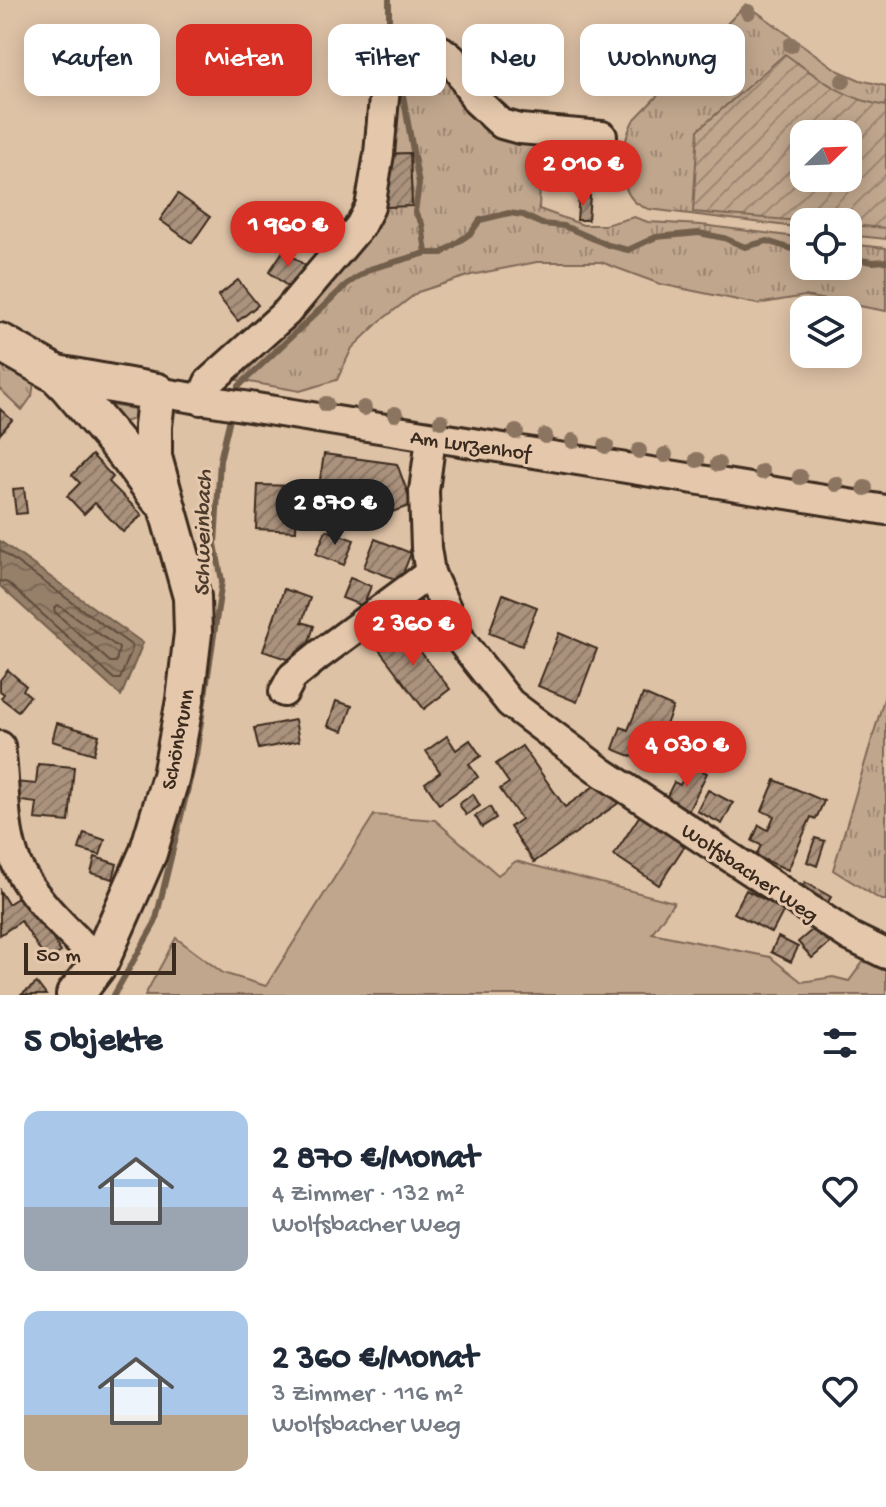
<!DOCTYPE html>
<html lang="de">
<head>
<meta charset="utf-8">
<style>
	:root { --surface:#fff; --page:#f6f6f7; --text:#1f2937; --muted:#747a83; --accent:#d93025 }
	body { margin:0; font-family:"Gochi Hand",sans-serif; background:var(--page); color:var(--text); height:100vh; display:flex; flex-direction:column; font-size:30px; white-space:nowrap }
	* { box-sizing:border-box; margin:0 }
	p { font-size:26px; color:var(--muted) }
	.icon { flex:none; width:44px; height:44px; fill:none; stroke:currentColor; stroke-width:2; stroke-linecap:round; stroke-linejoin:round }
	.map { position:relative; height:995px; overflow:hidden }
	.side { display:flex; flex-direction:column; background:var(--surface); flex:1 }
	.side>* { flex:none }
	.guide { position:absolute; left:24px; top:24px; width:838px; height:72px; display:flex; gap:16px }
	.needle { width:52px; rotate:67deg }
	.buttons { position:absolute; left:790px; top:120px; display:grid; gap:16px }
	.buttons a { display:grid; place-items:center; width:72px; height:72px; border-radius:16px; background:var(--surface); box-shadow:0 4px 20px #0003; font-size:40px }
	.scale { position:absolute; left:24px; bottom:20px; width:152px; box-sizing:border-box; padding-left:8px; border:4px solid #3b2a1e; border-top:0; font-size:22px; line-height:28px; white-space:nowrap; color:#3b2a1e; -webkit-text-stroke:6px #e5c8ac; paint-order:stroke }
	.price { position:absolute; translate:-50% -68px; padding:0 18px; border-radius:28px; background:var(--accent); color:#fff; font-size:26px; line-height:52px; filter:drop-shadow(0 2px 4px #0008) }
	.price::after { content:''; position:absolute; left:50%; top:48px; width:24px; height:18px; margin-left:-12px; background:inherit; clip-path:polygon(0 0,100% 0,50% 100%) }
	.price.on { background:#222; color:#fff }
	ul { padding:0; list-style:none }
	li { display:flex; align-items:center; gap:24px; height:200px; padding:0 24px }
	li span { display:grid; place-items:center; flex:none; width:224px; height:160px; border-radius:16px; color:#555 }
	li>.icon { margin-inline-start:auto }
	span .icon { width:96px; height:96px; fill:#fffc; stroke-width:1 }
	li b { font-size:34px }
	h2 { display:flex; justify-content:space-between; align-items:center; height:96px; padding:0 24px; font-size:34px }
	.tag { padding:0 28px; border-radius:16px; background:var(--surface); box-shadow:0 4px 20px #0003; font-size:28px; line-height:72px }
	.tag.on { background:var(--accent); color:#fff }
	.map>svg:first-child { display:block }
	.grass { fill:url(#grass-tufts); stroke:#7e6856; stroke-width:2; fill-rule:evenodd }
	.park { fill:#c0a68d; stroke:#7e6856; stroke-width:2 }
	.garden { fill:url(#garden-furrows); stroke:#7e6856; stroke-width:2; fill-rule:evenodd }
	.water { fill:url(#water-waves); stroke:#725e4c; stroke-width:2 }
	.lines { fill:none; stroke-linecap:round; stroke-linejoin:round }
	.shore { stroke:#604c3c; stroke-width:2 }
	.stream { stroke:#725e4c; stroke-width:6 }
	.building { fill:url(#building-hatch); stroke:#3b2a1e; stroke-width:2 }
	.minor-casing { stroke:#3b2a1e; stroke-width:34 }
	.major-casing { stroke:#3b2a1e; stroke-width:42 }
	.minor { stroke:#e5c8ac; stroke-width:28 }
	.major { stroke:#e5c8ac; stroke-width:36 }
	.tree { fill:#8c7561 }
	.labels { text-anchor:middle; stroke-width:6; stroke-linejoin:round; paint-order:stroke }
	.street-label { font-size:22px; fill:#3b2a1e; stroke:#e5c8ac }
	.water-label { font-size:24px; font-style:italic; fill:#4d3b2d; stroke:#e5c8ac }
</style>
</head>
<body>
<div class="map">
<svg width="886" height="995" viewBox="0 0 886 995">
	<defs>
		<pattern id="grass-tufts" width="24" height="20" patternUnits="userSpaceOnUse" patternTransform="scale(2)"><rect width="24" height="20" fill="#c0a68d"/><path d="M3 7l-1-3M5 7V3M7 7l1-3M15 17l-1-3M17 17v-4M19 17l1-3" fill="none" stroke="#9d8773"/></pattern>
		<pattern id="garden-furrows" width="10" height="10" patternUnits="userSpaceOnUse" patternTransform="scale(2)"><rect width="10" height="10" fill="#c0a68d"/><path d="M-1 1l2-2M0 10L10 0M9 11l2-2" fill="none" stroke="#9d8773"/></pattern>
		<pattern id="water-waves" width="16" height="10" patternUnits="userSpaceOnUse" patternTransform="scale(2)"><rect width="16" height="10" fill="#97806a"/><path d="M0 5q4-4 8 0t8 0" fill="none" stroke="#7c6957"/></pattern>
		<pattern id="building-hatch" width="6" height="6" patternUnits="userSpaceOnUse" patternTransform="scale(2)"><rect width="6" height="6" fill="#ab927d"/><path d="M-1 1l2-2M0 6l6-6M5 7l2-2" fill="none" stroke="#8c7766"/></pattern>
	</defs>
	<rect width="100%" height="100%" fill="#dec2a6"/>
	<filter id="ink" filterUnits="userSpaceOnUse"><feTurbulence type="fractalNoise" baseFrequency=".0125" numOctaves="2"/><feDisplacementMap in="SourceGraphic" scale="16" xChannelSelector="R" yChannelSelector="G"/><feConvolveMatrix kernelMatrix="1 2 1 2 8 2 1 2 1" color-interpolation-filters="sRGB"/></filter>
	<g filter="url(#ink)">
		<g class="grass">
			<path d="M746,4L837,70L860,80L886,86V239L848,235V222H804V228L649,209C613,200 620,147 633,121ZM804,134H848V178H804Z"/>
			<path d="M429,47L477,101L542,132L539,209L583,225H605L634,217L648,222L701,225L804,238V266H848V244L886,248V311L805,296L757,304L660,284L601,262H537L471,275L418,292L379,322L352,348L337,380L300,391L232,379L377,208L412,205L410,153L379,154L386,76Z"/>
			<path d="M0,363L34,382L32,396L22,410L0,389Z"/>
			<path d="M109,405L134,409L136,418L113,426L107,408Z"/>
			<path d="M886,692V900H881L833,870Z"/>
		</g>
		<path class="park" d="M374,815L435,820L498,875L516,861L674,902L652,933L770,957L802,982L833,977L849,981L883,935L886,936V995H145L176,938L223,973L266,986Z"/>
		<path class="garden" d="M785,54C819,78 843,99 886,106V228L848,225V222H811L693,212L698,130ZM804,134H848V178H804Z"/>
		<path class="water" d="M0,541L143,643L121,696L0,586Z"/>
		<g class="lines">
			<g class="shore">
				<path d="M0,550L131,645L132,649L120,679H114L8,583L0,581"/>
				<path d="M58,605L119,648L116,662H110L55,612L54,608Z"/>
			</g>
			<g class="stream">
				<path d="M389,0V50L392,56"/>
				<path d="M399,73L419,184L415,212L422,224L426,253"/>
				<path d="M848,258L873,262L886,261"/>
				<path d="M236,396L239,386L347,284L370,269L426,253H442L471,233L480,220L509,213L523,215L542,224L564,226L608,245L628,250L656,237L699,233L724,238L745,247L767,241L798,251L804,250"/>
				<path d="M114,995L155,923L196,755L222,581L215,544L220,460L232,410"/>
			</g>
		</g>
		<g class="building">
			<path d="M410,153L412,206L386,207L384,154Z"/>
			<path d="M546,160L576,163L573,190L544,187Z"/>
			<path d="M178,194L210,217L192,243L160,220Z"/>
			<path d="M579,195L590,196L588,220H577Z"/>
			<path d="M284,250L307,267L291,289L269,272Z"/>
			<path d="M238,280L258,305L238,321L218,296Z"/>
			<path d="M0,409L12,420L0,434Z"/>
			<path d="M324,454L397,464L412,505L381,516L372,494L319,486Z"/>
			<path d="M92,455L113,477L109,482L142,515L123,532L95,503L84,514L67,496L80,483L72,475Z"/>
			<path d="M258,485L297,486L296,531L256,529Z"/>
			<path d="M24,488L27,513L16,514L13,489Z"/>
			<path d="M326,530L354,540L344,565L316,554Z"/>
			<path d="M375,539L411,553L400,581L364,567Z"/>
			<path d="M350,578L371,586L363,606L342,598Z"/>
			<path d="M284,589L310,598L302,622L314,626L302,664L263,651Z"/>
			<path d="M415,593L429,612L408,628L394,609Z"/>
			<path d="M503,594L537,607L522,646L489,633Z"/>
			<path d="M402,628L450,689L424,709L377,647Z"/>
			<path d="M559,633L597,649L577,702L538,686Z"/>
			<path d="M8,670L26,686L23,690L30,696L18,711L1,698L4,694L0,691V680Z"/>
			<path d="M643,694L673,707L659,742L672,748L663,769L613,749L621,727L628,730Z"/>
			<path d="M336,701L352,706L343,731L328,726Z"/>
			<path d="M295,720L299,741L259,749L254,728Z"/>
			<path d="M57,723L99,735L94,754L52,741Z"/>
			<path d="M447,736L456,750L470,740L481,756L469,764L478,777L439,804L425,783L440,772L426,751Z"/>
			<path d="M522,746L565,807L604,779L620,802L534,862L510,827L521,819L500,789L509,783L496,764Z"/>
			<path d="M38,764L74,767L69,822L35,819L37,803L13,800L15,782L36,784Z"/>
			<path d="M690,765L707,773L688,812L665,800L674,782L680,785Z"/>
			<path d="M775,780L824,801L816,819L811,817L788,870L756,856L761,845L752,841L759,825L768,830L774,816L762,811Z"/>
			<path d="M708,790L733,803L722,824L697,811Z"/>
			<path d="M473,794L480,806L466,815L459,804Z"/>
			<path d="M490,807L496,818L482,827L475,816Z"/>
			<path d="M642,812L687,842L659,885L614,855Z"/>
			<path d="M84,833L105,840L100,855L79,849Z"/>
			<path d="M815,838L825,841L817,866L807,862Z"/>
			<path d="M95,857L117,864L113,879L91,873Z"/>
			<path d="M805,882L831,897L824,909L798,894Z"/>
			<path d="M746,890L784,910L772,933L734,913Z"/>
			<path d="M0,891L8,904L24,894L61,952L47,961L21,921L0,935Z"/>
			<path d="M818,925L832,941L812,958L798,942Z"/>
			<path d="M778,937L798,947L791,962L771,952Z"/>
			<path d="M37,983L46,995H21Z"/>
		</g>
		<g class="lines">
			<g class="minor-casing">
				<g id="minor">
					<path d="M157,392L886,510"/>
					<path d="M201,400L209,382L287,312L360,226L370,207L379,154L386,76L404,55L415,48L429,47L442,51L452,59L477,101L502,124L520,129L602,136"/>
					<path d="M431,438L424,491L426,548L430,573L461,641L510,703L603,773L851,937L886,954"/>
					<path d="M284,692L292,677L319,655L430,573"/>
					<path d="M0,746C5,782 2,822 14,857C25,893 73,936 100,962"/>
				</g>
			</g>
			<g class="major-casing">
				<g id="major">
					<path d="M0,342L56,374L68,386L129,458L158,497"/>
					<path d="M56,374L157,392L153,426V457L192,597L193,633L185,700L171,776L148,853L100,962L75,995"/>
				</g>
			</g>
			<use href="#minor" class="minor"/>
			<use href="#major" class="major"/>
		</g>
		<g class="tree">
			<circle cx="748" cy="12" r="8"/>
			<circle cx="791" cy="45" r="8"/>
			<circle cx="843" cy="81" r="8"/>
			<circle cx="326" cy="404" r="8"/>
			<circle cx="364" cy="408" r="8"/>
			<circle cx="395" cy="414" r="8"/>
			<circle cx="441" cy="421" r="8"/>
			<circle cx="516" cy="432" r="8"/>
			<circle cx="545" cy="436" r="8"/>
			<circle cx="573" cy="441" r="8"/>
			<circle cx="606" cy="446" r="8"/>
			<circle cx="639" cy="451" r="8"/>
			<circle cx="665" cy="455" r="8"/>
			<circle cx="697" cy="460" r="8"/>
			<circle cx="718" cy="464" r="8"/>
			<circle cx="762" cy="472" r="8"/>
			<circle cx="800" cy="477" r="8"/>
			<circle cx="836" cy="484" r="8"/>
			<circle cx="865" cy="488" r="8"/>
		</g>
	</g>
	<g class="labels">
		<g class="street-label">
			<text transform="translate(471 443) rotate(8)" y="8">Am Lurzenhof</text>
			<text transform="translate(176 739) rotate(-79)" y="8">Schönbrunn</text>
			<text transform="translate(751 871) rotate(34)" y="8">Wolfsbacher Weg</text>
		</g>
		<g class="water-label">
			<text transform="translate(201 533) rotate(-89)" y="8">Schweinbach</text>
		</g>
	</g>
</svg>
<div class="buttons">
<a><svg class="needle" viewBox="-14 -14 28 28"><path d="M0-13l5 13h-10z" fill="#e53935"/><path d="M0 13l5-13h-10z" fill="#747a83"/></svg></a>
<a><svg class="icon" aria-label="locate" viewBox="0 0 24 24"><circle cx="12" cy="12" r="6"/><path d="M12 2v4M12 18v4M2 12h4M18 12h4"/></svg></a>
<a><svg class="icon" aria-label="layers" viewBox="0 0 24 24"><path d="M12 4l9 5-9 5-9-5zM3 14l9 5 9-5"/></svg></a>
</div>
<div class="scale">50 m</div>
<b class="price" style="left:583px;top:208px">2 010 €</b>
<b class="price" style="left:288px;top:269px">1 960 €</b>
<b class="price on" style="left:335px;top:547px">2 870 €</b>
<b class="price" style="left:413px;top:668px">2 360 €</b>
<b class="price" style="left:687px;top:789px">4 030 €</b>
<div class="guide">
<a class="tag">Kaufen</a>
<a class="tag on">Mieten</a>
<a class="tag">Filter</a>
<a class="tag">Neu</a>
<a class="tag">Wohnung</a>
</div>
</div>
<section class="side">
<h2>5 Objekte<svg class="icon" aria-label="filters" viewBox="0 0 24 24"><path d="M4 7h16M4 17h16"/><circle cx="9" cy="7" r="2"/><circle cx="15" cy="17" r="2"/></svg></h2>
<ul>
<li><span style="background:linear-gradient(#a9c7e8 60%,#9aa5b1 0)"><svg class="icon" aria-label="home" viewBox="0 0 24 24"><path d="M3 11l9-7 9 7M6 9v11h12V9"/></svg></span><div><b>2 870 €/Monat</b><p>4 Zimmer · 132 m²</p><p>Wolfsbacher Weg</p></div><svg class="icon" aria-label="heart" viewBox="0 0 24 24"><path d="M12 20l-8-8c-3-5 5-10 8-4 3-6 11-1 8 4z"/></svg></li>
<li><span style="background:linear-gradient(#a9c7e8 65%,#b9a48a 0)"><svg class="icon" aria-label="home" viewBox="0 0 24 24"><path d="M3 11l9-7 9 7M6 9v11h12V9"/></svg></span><div><b>2 360 €/Monat</b><p>3 Zimmer · 116 m²</p><p>Wolfsbacher Weg</p></div><svg class="icon" aria-label="heart" viewBox="0 0 24 24"><path d="M12 20l-8-8c-3-5 5-10 8-4 3-6 11-1 8 4z"/></svg></li>
</ul>
</section>
</body>
</html>
